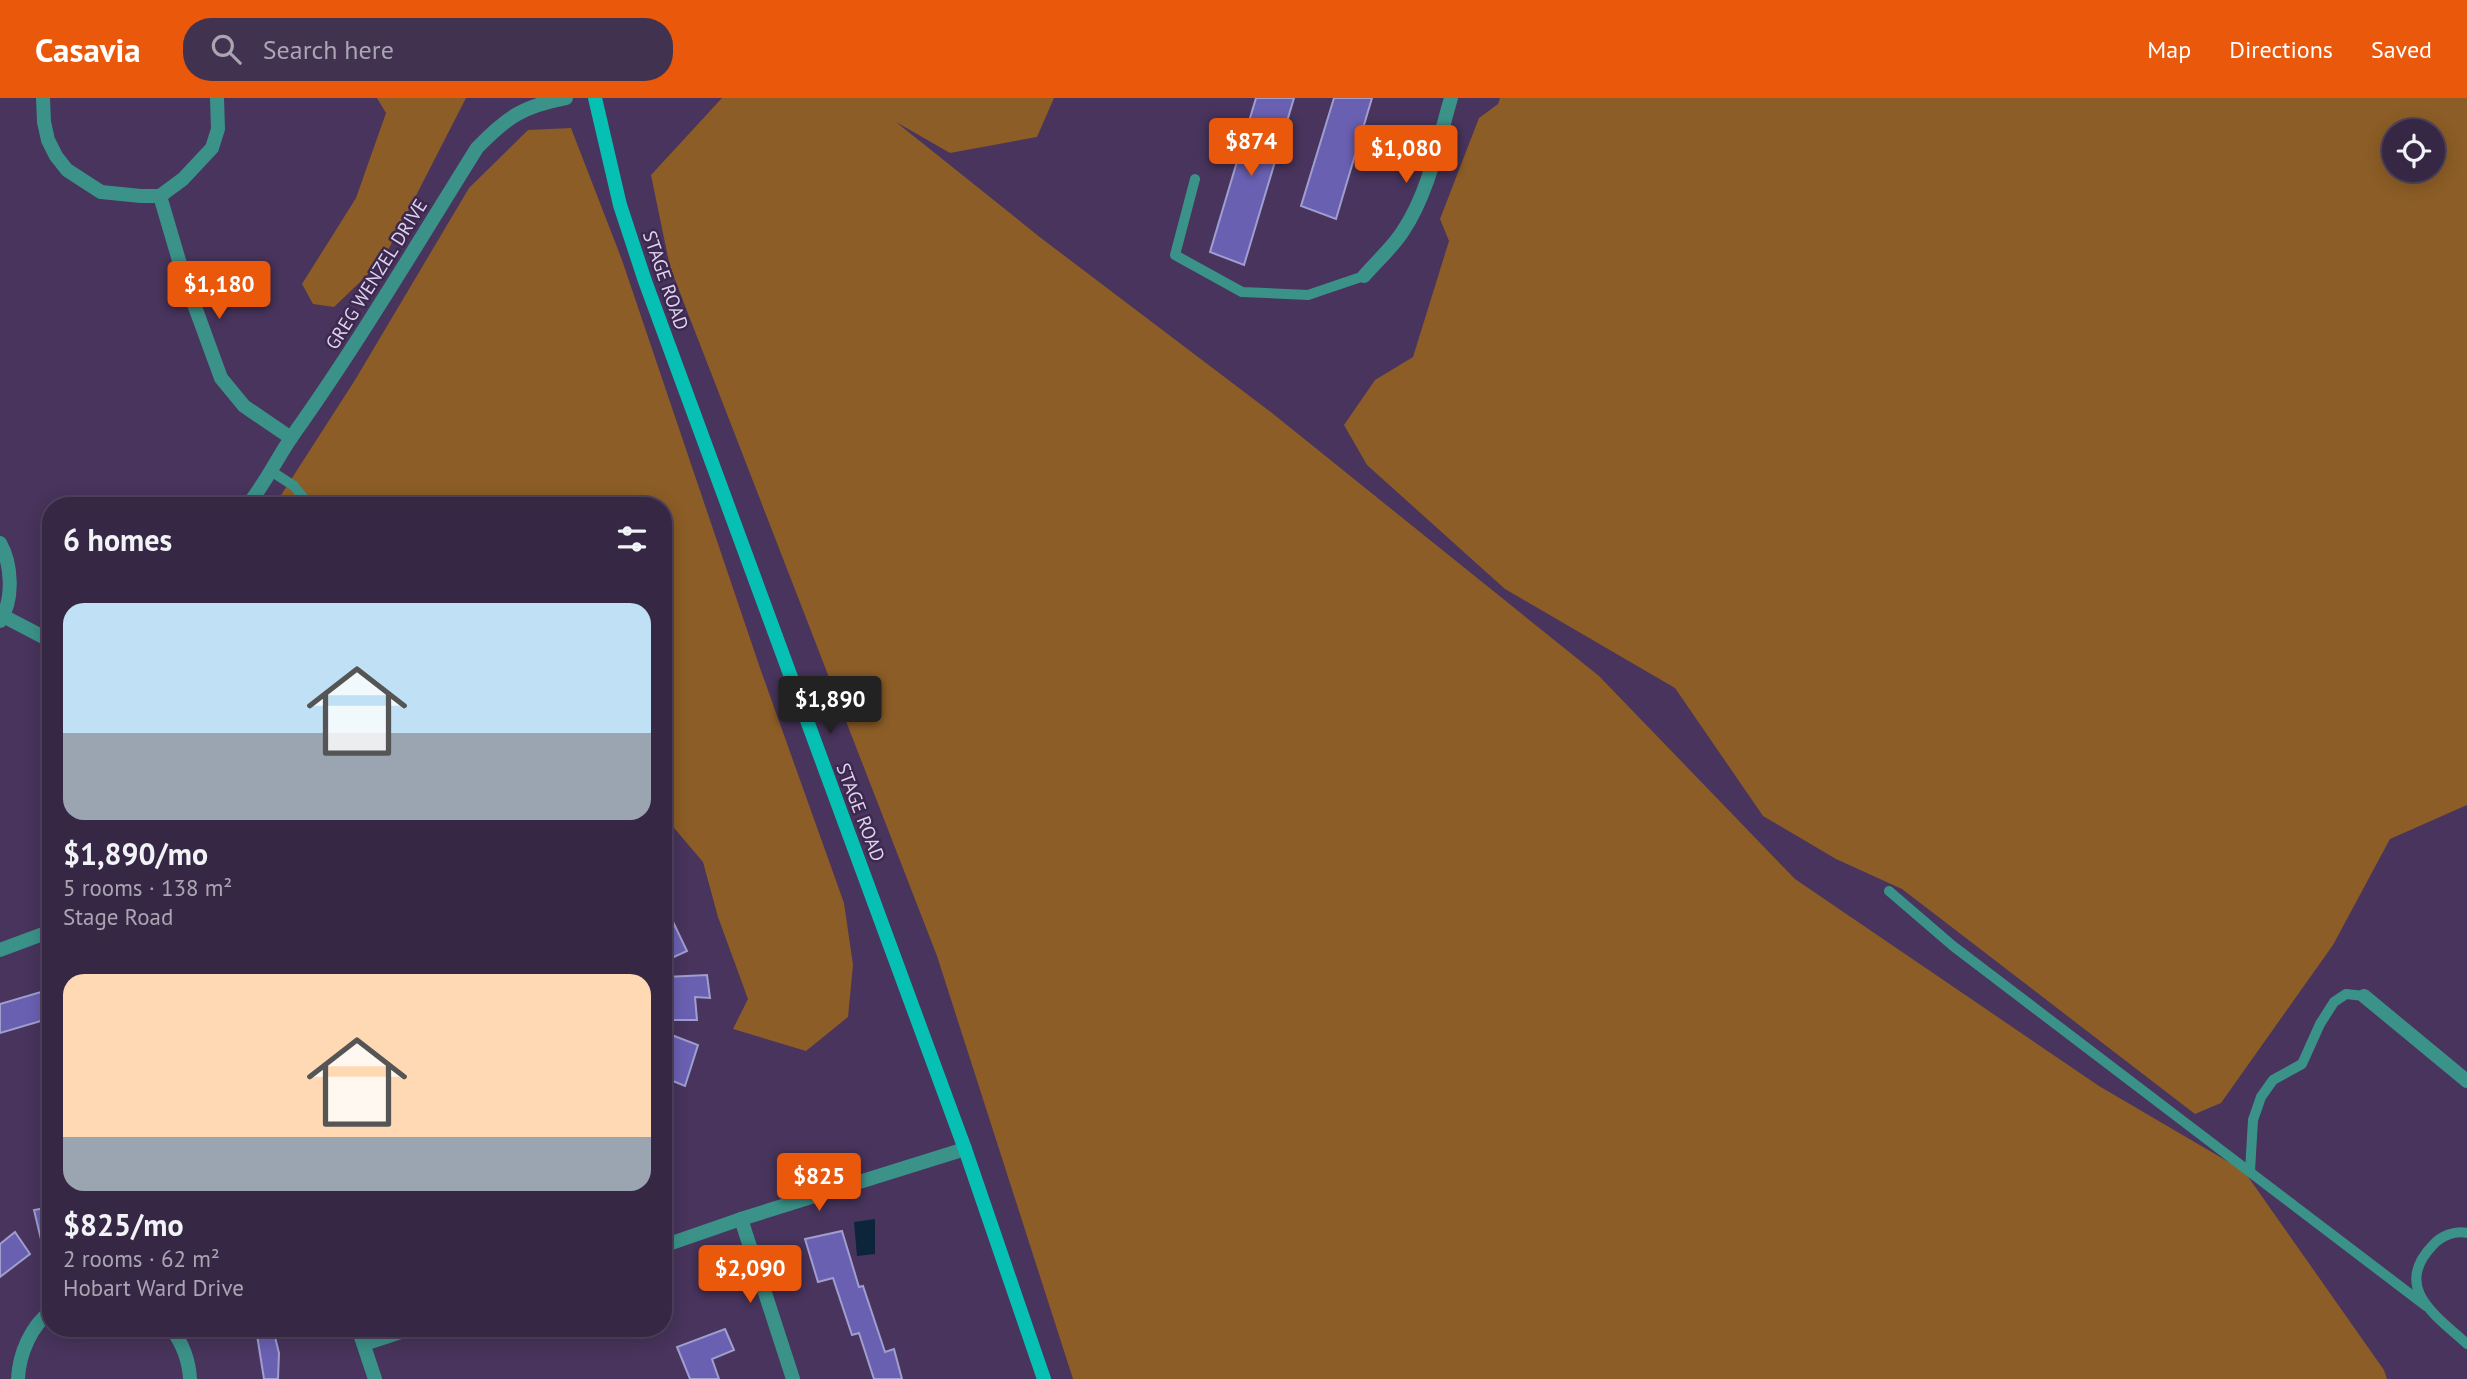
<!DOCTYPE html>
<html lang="en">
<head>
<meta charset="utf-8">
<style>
	:root { --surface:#362745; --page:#413350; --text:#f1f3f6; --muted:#aaa5b3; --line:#50445e; --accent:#ea580c }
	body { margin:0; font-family:"PT Sans",sans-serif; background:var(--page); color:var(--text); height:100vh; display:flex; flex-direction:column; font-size:26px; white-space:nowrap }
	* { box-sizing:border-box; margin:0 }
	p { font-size:23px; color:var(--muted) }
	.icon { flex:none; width:38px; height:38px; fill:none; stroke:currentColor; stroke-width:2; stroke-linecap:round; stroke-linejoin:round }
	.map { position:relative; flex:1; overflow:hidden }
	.sheet { position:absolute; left:42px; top:399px; width:630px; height:840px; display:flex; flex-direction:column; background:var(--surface); border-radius:28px; box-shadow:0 4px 18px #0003,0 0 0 2px var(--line) }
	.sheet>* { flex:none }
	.tools { position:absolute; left:2382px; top:21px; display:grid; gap:14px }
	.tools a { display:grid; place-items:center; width:63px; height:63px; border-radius:50%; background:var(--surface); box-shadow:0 4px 18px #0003,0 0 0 2px var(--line); font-size:35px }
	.price { position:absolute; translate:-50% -60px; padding:0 16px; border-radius:7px; background:var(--accent); color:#fff; font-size:23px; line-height:46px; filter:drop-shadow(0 2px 4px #0008) }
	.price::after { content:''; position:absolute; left:50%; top:42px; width:21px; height:16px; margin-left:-10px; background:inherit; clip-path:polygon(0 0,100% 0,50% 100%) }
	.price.active { background:#222; color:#fff }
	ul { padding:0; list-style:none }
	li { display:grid; align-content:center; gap:14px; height:371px; padding:0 21px }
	li span { display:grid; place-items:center; height:217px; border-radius:21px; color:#555 }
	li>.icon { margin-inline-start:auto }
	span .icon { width:126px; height:126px; fill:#fffc; stroke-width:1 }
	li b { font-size:30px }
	h2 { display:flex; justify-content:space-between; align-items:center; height:84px; padding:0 21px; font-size:30px }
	header { display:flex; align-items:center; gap:42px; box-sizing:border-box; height:98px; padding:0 35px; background:var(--accent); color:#fff }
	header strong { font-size:33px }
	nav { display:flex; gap:38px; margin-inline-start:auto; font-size:24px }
	.search { width:490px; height:63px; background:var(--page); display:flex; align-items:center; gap:18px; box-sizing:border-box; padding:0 24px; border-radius:28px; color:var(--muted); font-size:26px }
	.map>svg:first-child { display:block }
	.green { fill:#8c5d26; fill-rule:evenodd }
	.water { fill:#0c253a }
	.building { fill:#6a60b2; stroke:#a09ecf; stroke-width:2 }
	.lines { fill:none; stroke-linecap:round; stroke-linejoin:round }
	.lane { stroke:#3b9289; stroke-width:10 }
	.street { stroke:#3b9289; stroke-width:14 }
	.secondary { stroke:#06c0b3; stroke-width:14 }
	.labels { text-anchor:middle; stroke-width:5; stroke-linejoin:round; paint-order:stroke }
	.street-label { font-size:19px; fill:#ded3eb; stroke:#3d2950 }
</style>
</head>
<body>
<header>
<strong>Casavia</strong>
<div class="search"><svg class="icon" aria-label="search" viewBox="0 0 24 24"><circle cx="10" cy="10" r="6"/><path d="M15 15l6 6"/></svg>Search here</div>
<nav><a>Map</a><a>Directions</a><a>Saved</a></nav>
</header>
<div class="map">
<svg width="2467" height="1281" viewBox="0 0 2467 1281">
	<rect width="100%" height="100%" fill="#48345c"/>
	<g class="green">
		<path d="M377,0H466L383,162L334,209L313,206L302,186L356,100L386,15Z"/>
		<path d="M722,0H1054L1037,39L950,55L896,24L1041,140L1272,315L1599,578L1795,781L2099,988L2244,1073L2384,1272L2387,1281H1073L937,858L670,169L651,77Z"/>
		<path d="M1500,0H2467V707L2390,741L2333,847L2221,1005L2195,1016L1902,791L1836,761L1763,718L1675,590L1505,491L1367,367L1344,327L1375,282L1413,259L1449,143L1440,121L1479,20L1498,6ZM2394,33H2432V72H2394Z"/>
		<path d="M571,30L622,162L760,570L844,805L853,867L848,919L806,953L733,931L748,901L718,819L703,764L663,717V408H274L355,282L469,90L528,32Z"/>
	</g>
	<path class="water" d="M875,1121V1156L857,1158L854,1124Z"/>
	<g class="building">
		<path d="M1256,0H1294L1244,167L1210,154Z"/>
		<path d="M1334,0H1372L1336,121L1301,108Z"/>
		<path d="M663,803L687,853L663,864Z"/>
		<path d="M707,877L710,900L695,899L697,922H671L666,879Z"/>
		<path d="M51,891V920L0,935V906Z"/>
		<path d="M669,936L698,947L685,988L663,979V953Z"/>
		<path d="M51,1109V1158H45L34,1112Z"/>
		<path d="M842,1133L859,1189L863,1188L885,1254L894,1251L902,1281H874L859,1235L852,1237L833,1180L818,1184L805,1141Z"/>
		<path d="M15,1134L30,1156L0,1179V1146Z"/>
		<path d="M725,1231L734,1252L712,1261L719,1281H690L677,1249Z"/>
		<path d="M274,1235L279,1255L278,1281H264L257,1237Z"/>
	</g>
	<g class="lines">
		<g class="lane">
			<path d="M1195,81L1175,157L1242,194L1308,197L1364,178"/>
			<path d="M271,373L294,388L310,408"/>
			<path d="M1889,793L1953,848L2426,1208"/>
			<path d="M2250,1073L2253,1022L2261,999L2273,982L2302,966L2320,926L2334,904L2346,896L2364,898"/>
			<path d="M2467,1135C2455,1132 2441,1138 2433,1147C2392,1189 2435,1217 2467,1246"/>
		</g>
		<g class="street">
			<path d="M43,0L44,24L48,42L56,58L67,72L101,94L141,98H160L183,81L212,50L218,31L217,0"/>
			<path d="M160,98L183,176L221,280L244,308L291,340"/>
			<path d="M1364,178C1377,163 1393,149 1403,133C1429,94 1438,44 1451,0"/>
			<path d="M247,408C265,386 277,360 293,337C359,244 417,146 477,50C507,19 523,8 566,0"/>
			<path d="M0,445C12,466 14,502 0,523"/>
			<path d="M3,518L51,543"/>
			<path d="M0,852L51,833"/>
			<path d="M2364,898L2467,983"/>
			<path d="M741,1121L793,1281"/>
			<path d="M663,1148L741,1121L965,1051"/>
			<path d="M171,1230C183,1246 189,1261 190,1281"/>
			<path d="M358,1230L375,1281"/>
			<path d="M364,1246L413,1230"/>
			<path d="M18,1281C19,1256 31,1228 51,1213"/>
		</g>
		<path class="secondary" d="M595,0L620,107L645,183L965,1051L1044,1281"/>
	</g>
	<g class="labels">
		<g class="street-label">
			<text transform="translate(376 176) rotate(-58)" y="7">GREG WENZEL DRIVE</text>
			<text transform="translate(666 182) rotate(71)" y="7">STAGE ROAD</text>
			<text transform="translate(861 714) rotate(69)" y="7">STAGE ROAD</text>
		</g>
	</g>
</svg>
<div class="tools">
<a><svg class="icon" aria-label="locate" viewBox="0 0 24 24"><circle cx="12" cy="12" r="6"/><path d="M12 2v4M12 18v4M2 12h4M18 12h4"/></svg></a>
</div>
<b class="price" style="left:1251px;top:80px">$874</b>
<b class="price" style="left:1406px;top:87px">$1,080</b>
<b class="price" style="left:219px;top:223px">$1,180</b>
<b class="price active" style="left:830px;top:638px">$1,890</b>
<b class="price" style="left:819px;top:1115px">$825</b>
<b class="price" style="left:750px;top:1207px">$2,090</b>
<section class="sheet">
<h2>6 homes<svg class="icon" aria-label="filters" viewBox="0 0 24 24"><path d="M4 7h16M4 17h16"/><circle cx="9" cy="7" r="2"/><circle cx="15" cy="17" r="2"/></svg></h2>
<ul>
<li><span style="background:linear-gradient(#bfe0f5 60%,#9aa5b1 0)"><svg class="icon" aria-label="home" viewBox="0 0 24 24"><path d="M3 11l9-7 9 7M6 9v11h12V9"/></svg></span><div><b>$1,890/mo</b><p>5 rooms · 138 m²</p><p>Stage Road</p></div></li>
<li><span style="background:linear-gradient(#ffd9b3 75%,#9aa5b1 0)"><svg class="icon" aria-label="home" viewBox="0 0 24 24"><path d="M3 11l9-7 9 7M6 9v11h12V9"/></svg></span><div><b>$825/mo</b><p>2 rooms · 62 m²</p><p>Hobart Ward Drive</p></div></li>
</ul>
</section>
</div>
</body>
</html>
